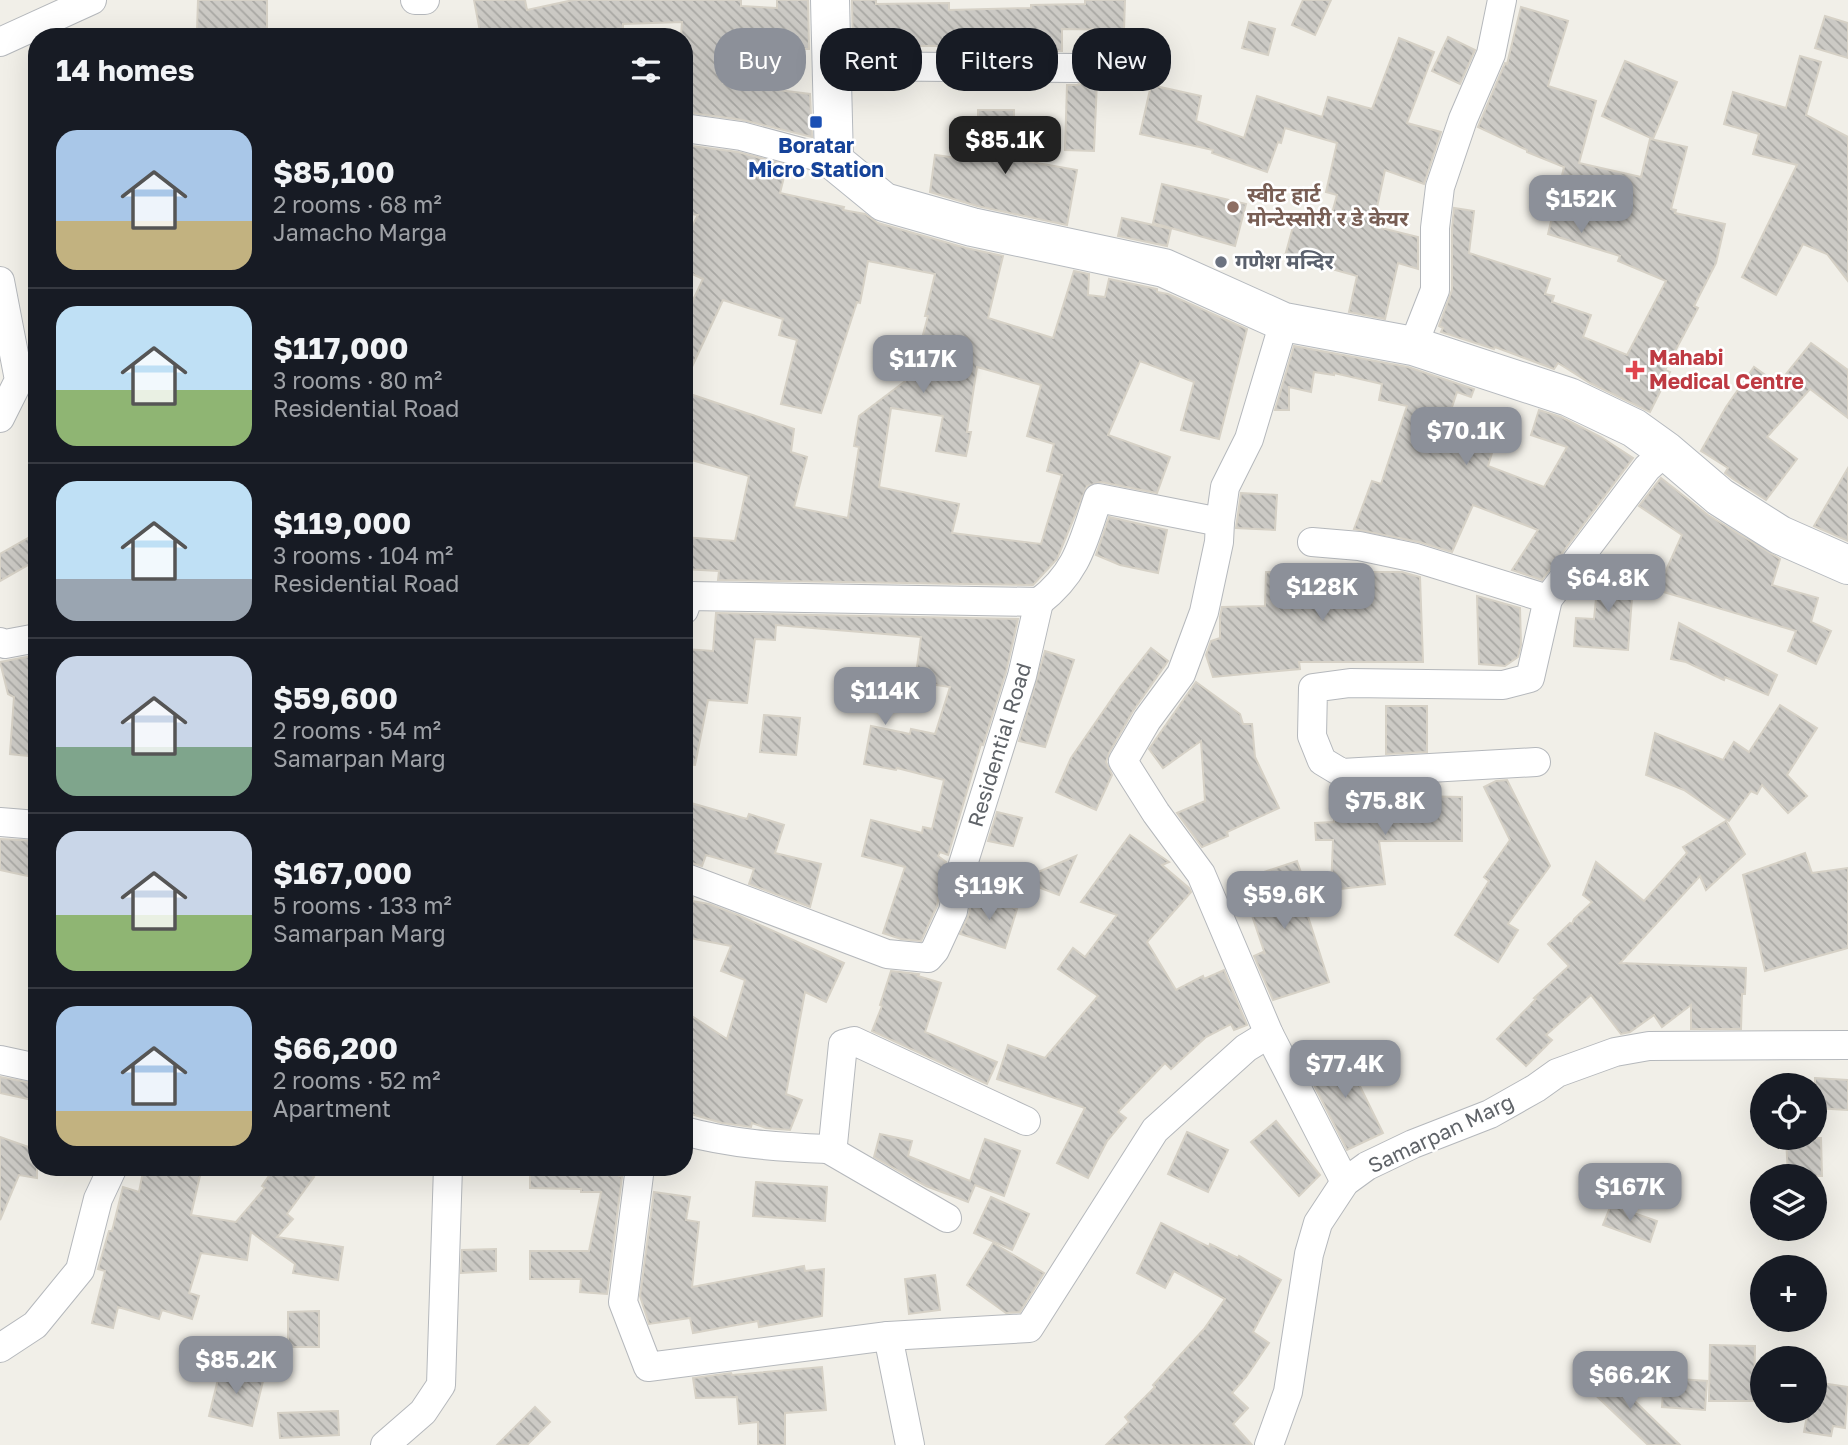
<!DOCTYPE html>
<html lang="en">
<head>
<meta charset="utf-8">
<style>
	:root { --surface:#171b24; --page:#242831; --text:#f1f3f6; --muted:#9ea1a6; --line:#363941; --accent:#8c9099 }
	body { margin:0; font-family:"Golos Text","Noto Sans Devanagari",sans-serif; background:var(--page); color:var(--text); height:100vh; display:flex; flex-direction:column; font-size:26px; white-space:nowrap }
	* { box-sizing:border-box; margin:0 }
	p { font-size:23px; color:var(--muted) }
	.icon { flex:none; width:38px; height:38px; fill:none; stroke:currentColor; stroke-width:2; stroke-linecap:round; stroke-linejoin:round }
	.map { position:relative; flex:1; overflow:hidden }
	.drawer { position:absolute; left:28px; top:28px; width:665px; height:1148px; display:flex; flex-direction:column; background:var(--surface); border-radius:28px; box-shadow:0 7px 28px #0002 }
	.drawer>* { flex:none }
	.banner { position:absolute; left:714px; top:28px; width:665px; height:63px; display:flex; gap:14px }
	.tools { position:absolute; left:1750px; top:1073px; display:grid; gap:14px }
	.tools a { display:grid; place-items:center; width:77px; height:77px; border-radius:50%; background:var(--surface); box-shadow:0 7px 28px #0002; font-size:35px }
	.price { position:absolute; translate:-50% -60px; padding:0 16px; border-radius:14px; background:var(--accent); color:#fff; font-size:23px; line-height:46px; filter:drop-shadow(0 2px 4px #0008) }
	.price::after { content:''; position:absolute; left:50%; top:42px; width:21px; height:16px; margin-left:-10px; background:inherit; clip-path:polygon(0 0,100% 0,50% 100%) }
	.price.current { background:#222; color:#fff }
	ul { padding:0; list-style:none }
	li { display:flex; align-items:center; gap:21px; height:175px; padding:0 28px }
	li+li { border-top:2px solid var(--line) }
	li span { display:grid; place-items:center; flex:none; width:196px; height:140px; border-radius:21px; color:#555 }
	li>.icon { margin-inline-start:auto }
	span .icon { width:84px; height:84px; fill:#fffc; stroke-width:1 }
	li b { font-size:30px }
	h2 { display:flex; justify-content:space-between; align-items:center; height:84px; padding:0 28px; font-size:30px }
	.pill { padding:0 24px; border-radius:28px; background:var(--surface); box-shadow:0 7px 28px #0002; font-size:24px; line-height:63px }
	.pill.current { background:var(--accent); color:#fff }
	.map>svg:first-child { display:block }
	.building { fill:url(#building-back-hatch); stroke:#d6d1c6; stroke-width:2; fill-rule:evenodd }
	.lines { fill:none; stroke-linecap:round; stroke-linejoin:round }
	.street-casing { stroke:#b5b8bc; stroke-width:30 }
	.secondary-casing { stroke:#b6babf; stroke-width:40 }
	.street { stroke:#fff; stroke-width:28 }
	.secondary { stroke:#fff; stroke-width:38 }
	.transit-dot { fill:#1a4fb4; stroke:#fff; stroke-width:2.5 }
	.education-dot { fill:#8d6e63; stroke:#fff; stroke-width:2.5 }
	.worship-dot { fill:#6b7280; stroke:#fff; stroke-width:2.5 }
	.health-dot { fill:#e0444e; stroke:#fff; stroke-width:2.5 }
	.labels { text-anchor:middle; stroke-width:5; stroke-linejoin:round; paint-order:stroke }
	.transit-label { font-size:21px; font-weight:bold; fill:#164399; stroke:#fff }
	.education-label { font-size:21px; font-weight:bold; fill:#785e54; stroke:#fff; text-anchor:start }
	.worship-label { font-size:21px; font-weight:bold; fill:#5b616d; stroke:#fff; text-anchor:start }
	.health-label { font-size:21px; font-weight:bold; fill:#be3a42; stroke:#fff; text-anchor:start }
	.street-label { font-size:21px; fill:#5f6368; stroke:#fff }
</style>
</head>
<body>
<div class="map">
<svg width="1848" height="1445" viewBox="0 0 1848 1445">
	<defs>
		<pattern id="building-back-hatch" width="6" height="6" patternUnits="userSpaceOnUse" patternTransform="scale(1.75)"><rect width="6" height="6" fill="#cccac5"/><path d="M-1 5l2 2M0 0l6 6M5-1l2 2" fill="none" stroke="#a9a8a4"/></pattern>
	</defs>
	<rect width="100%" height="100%" fill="#f1efe8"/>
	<g class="building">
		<path d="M198,0H267V33L197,31Z"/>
		<path d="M474,0H525L527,10L573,0H741V6L777,8V0H808L809,49H795V37L726,35L723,83L810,94L812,137L743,120L684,112V37H681L682,22L623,24V37H481Z"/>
		<path d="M852,0H876V4L949,3V10L1031,8V5L1085,4V0H1125L1124,30L1062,29V51L952,50V46H907V50L853,49Z"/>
		<path d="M1303,0H1331L1315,35L1292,25Z"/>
		<path d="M1521,7L1568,21L1548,86L1596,101L1579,163L1641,177L1650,139L1687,147L1671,209L1676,210L1675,213L1725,224L1716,263L1694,306L1698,308L1665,370L1670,372L1650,412L1590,383L1558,363L1554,369L1495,347L1494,349L1441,332L1443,328L1439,326L1452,290V229L1454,208L1474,211L1469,253L1550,279L1545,294L1554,296L1552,302L1591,315L1583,337L1627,355L1666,281L1618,261L1620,256L1548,234L1564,167L1527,152V150L1478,127L1505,63L1507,64Z"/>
		<path d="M1825,16L1848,23V58L1815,48Z"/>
		<path d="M1249,22L1275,29L1268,55L1242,48Z"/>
		<path d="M1448,37L1475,50L1460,84L1432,71Z"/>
		<path d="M1399,38L1434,52L1407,123L1441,132L1424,184L1385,170L1373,226L1418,237V269L1398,263L1385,319L1349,312L1357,276L1285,256L1296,216L1329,224L1337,195L1326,192L1337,143L1285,128L1281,143L1278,142L1267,172L1212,153L1213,150L1140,134L1151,85L1201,96L1196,121L1244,138L1257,96L1322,117L1328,97L1372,109Z"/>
		<path d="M1800,56L1821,62L1806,115L1848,137V281L1827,254L1803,244L1776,295L1742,277L1797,165L1753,154L1759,134L1724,124L1733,92L1786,108Z"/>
		<path d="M1625,61L1677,82L1653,139L1602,116Z"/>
		<path d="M1086,81H1097L1094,151L1065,150L1067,85H1077Z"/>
		<path d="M978,110H1014V159L1077,170L1067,225L977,206L930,192L935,155L978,161Z"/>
		<path d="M684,145L738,152L787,165L780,193L844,207L843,210L865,214L878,223L966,248L1003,256L988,318L1053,338L1074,271L1089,274L1088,295L1105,297L1109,279L1157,289V292L1168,294L1247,329L1219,439L1181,430L1194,382L1140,361L1108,435L1170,457L1157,493L1101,482L1087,486L1057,559L1033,585L718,580L719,571L684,569V537L735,541L749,476L684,458V392L794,429L791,452L807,457L794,507L848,518L859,447L854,446L859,416L912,376L928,316H925L935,274L868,261L860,303L857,302L821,413L781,404L797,340L779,335L783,319L723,300L684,384V319L703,279L684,270V241L698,215L684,213ZM977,367L1041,385L1027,436L1054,444L1047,471L1062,475L1041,544L952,533L959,504L879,487L891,408L943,416L936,451L966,456L971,432H967Z"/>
		<path d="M1162,184L1246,204L1235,246L1153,223Z"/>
		<path d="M1122,218L1171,229L1167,246L1118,236Z"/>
		<path d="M1811,343L1848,370V418L1810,389L1767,437L1797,459L1766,500L1733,479L1725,473L1728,468L1701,451L1726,407L1754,367L1778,384Z"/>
		<path d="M1294,346L1408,367L1474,389L1471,397L1457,392L1442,437L1492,453L1488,466L1544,487L1567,447L1531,435L1539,410L1561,417L1601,437L1633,458L1542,580L1512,570L1538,530L1473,505L1452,552L1419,542L1354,529L1372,481L1381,484L1407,406L1379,400L1382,384L1334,373V375L1314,372L1311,392L1289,387V410H1275Z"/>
		<path d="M1848,468V541L1814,526Z"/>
		<path d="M1661,478L1708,515L1780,559L1772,585L1818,598L1811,622L1831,631L1816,664L1788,651L1796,631L1657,590L1682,535L1639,506Z"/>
		<path d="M1241,493L1277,495L1275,530L1236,528Z"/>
		<path d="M1109,517L1167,530L1158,573L1120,565L1096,555Z"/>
		<path d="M37,533V560L0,581V554Z"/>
		<path d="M1599,568L1633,571L1624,593L1632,598L1628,650L1574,646L1576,618L1594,619Z"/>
		<path d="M1266,572H1402L1420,577L1423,662H1299L1300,669L1213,677L1206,655L1211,641L1220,638V617L1222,607L1265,606Z"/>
		<path d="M1477,596L1520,608L1521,645L1518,657L1505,666L1479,664Z"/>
		<path d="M716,613L1018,619L1006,672L983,745L981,744L948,855L940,852L938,856L946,862L937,906L921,941L901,939L883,933L905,867L862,856L871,820L922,833L923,827L932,829L944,780L897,768L896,770L864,764L871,726L910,734L911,729L935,734L950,687L915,682L921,637L776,625L775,640L755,639L747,703L708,700L695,765L684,764L686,649L713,651Z"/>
		<path d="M1679,623L1777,675L1768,695L1725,677L1724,680L1686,662L1671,659Z"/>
		<path d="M1151,648L1168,661L1133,711L1109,753L1106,762L1112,775L1096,810L1056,792L1071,758L1120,687Z"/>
		<path d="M1045,651L1074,660L1045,747L1019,741Z"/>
		<path d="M37,655V757L10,754L14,697L8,694L0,662Z"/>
		<path d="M1196,682L1240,714L1243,724H1252L1255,757L1279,808L1227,832L1228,836L1202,847L1177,813L1205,801L1201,741L1163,768L1149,749Z"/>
		<path d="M1780,705L1817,728L1787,775L1807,796L1788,813L1762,785L1757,794L1751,791L1729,821L1684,790L1646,775L1655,733L1723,760L1734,742L1749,752Z"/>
		<path d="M1386,706H1427V752L1386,754Z"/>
		<path d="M764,715L800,718L796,755L760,752Z"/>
		<path d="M1507,780L1550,866L1508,924L1518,930L1498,962L1455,935L1489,881L1484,877L1510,840L1484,787L1496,781Z"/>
		<path d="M1414,796L1462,797V841H1379L1385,884L1331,890L1333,840H1316L1315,823L1334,822V804L1357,805L1356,820L1414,815Z"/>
		<path d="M684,801L747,819L749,814L784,825L775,853L821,864L810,907L749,884L754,869L706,855L702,866L684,861Z"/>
		<path d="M997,812L1022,818L1013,846L988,841Z"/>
		<path d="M1726,821L1745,854L1706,890L1700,876L1620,963L1746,968L1745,994H1742L1741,1029H1691V1005L1662,1027L1654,1015L1630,1032L1621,1034L1591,995L1546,1035L1552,1040L1526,1066L1497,1039L1536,999L1534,998L1569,966L1548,944L1570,923L1572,924L1574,919L1592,902L1583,895L1596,862L1644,901L1687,853L1683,847Z"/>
		<path d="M1130,835L1169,862L1162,865L1189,888L1191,892L1147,942L1176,990L1203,976L1204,979L1224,970L1247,1025L1234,1030L1231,1024L1206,1037L1171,1069L1165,1063L1118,1112L1126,1118L1107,1141L1088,1178L1057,1163L1085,1108L997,1079L1008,1045L1045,1058L1098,996L1058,969L1073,948L1085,957L1117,915L1081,902Z"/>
		<path d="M0,839L37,841V878L0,870Z"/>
		<path d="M1805,853L1812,873L1848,868V948L1765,971L1743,875Z"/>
		<path d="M1076,856L1059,895L1019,880Z"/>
		<path d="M1297,861L1308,893V903L1304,904L1329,982L1273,1000L1254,956L1263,952L1265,954L1240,880Z"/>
		<path d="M684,895L693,898L692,901L709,904L738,915L844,963L826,1002L805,992L786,1094L802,1100L790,1130L766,1128L752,1123L751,1127L722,1123L684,1112V1011L727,1039L745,980L721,971L731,946L684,937Z"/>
		<path d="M973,895L1017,909L1005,948L960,934L969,914Z"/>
		<path d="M891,971L919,974L918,976L941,983L925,1032L997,1062L987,1084L872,1031L882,1006L880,1005Z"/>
		<path d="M1340,1049L1355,1068L1352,1070L1383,1133L1347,1150L1308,1073Z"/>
		<path d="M0,1077L37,1084V1101L0,1093Z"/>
		<path d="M1815,1078L1848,1080V1110L1815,1108Z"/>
		<path d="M1276,1121L1320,1175L1299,1196L1251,1142Z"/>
		<path d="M1187,1132L1228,1150L1208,1192L1168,1174Z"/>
		<path d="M880,1134L912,1141L908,1156L970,1181L985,1139L1020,1151L1004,1196L975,1185L968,1202L926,1186L874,1157Z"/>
		<path d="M0,1137L37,1150V1178L19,1175L0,1220Z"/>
		<path d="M1786,1138H1821L1822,1176H1788Z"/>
		<path d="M144,1167H202L191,1215L236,1222L265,1188L262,1186L275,1167H300L314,1177L287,1214L293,1219L277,1237L343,1247L338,1280L293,1273L295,1264L251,1232L247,1260L201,1253L189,1293L199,1296L192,1319L162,1310L159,1319L118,1307L113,1328L92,1323L105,1271L98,1269L109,1231H112L123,1187L139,1192Z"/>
		<path d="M530,1167H619V1176L622,1177L607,1294L580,1292L581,1279H530V1251H589L601,1192H581V1189L530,1188Z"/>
		<path d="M756,1182L827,1187L825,1221L753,1216Z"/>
		<path d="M654,1192L690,1197L686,1220L699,1222L692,1287L804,1266L805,1271L824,1269L822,1316L759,1327L758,1321L693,1333L690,1318L649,1324L640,1296Z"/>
		<path d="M991,1197L1029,1214L1012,1250L974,1233Z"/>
		<path d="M1611,1205L1657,1221L1650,1242L1603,1225Z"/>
		<path d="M1161,1223L1209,1247L1210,1244L1238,1258L1239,1256L1281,1280L1253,1332L1269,1343L1246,1377L1232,1393L1248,1408L1233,1424L1252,1445H1106L1129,1422L1125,1417L1155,1387L1153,1385L1204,1329L1225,1299L1174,1271L1165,1288L1137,1273Z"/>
		<path d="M993,1243L1044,1273L1020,1312L1006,1313L967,1285Z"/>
		<path d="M496,1249V1271L461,1273L462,1250Z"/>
		<path d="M935,1275L940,1310L909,1314L905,1279Z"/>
		<path d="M319,1311V1347H288V1312Z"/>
		<path d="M1710,1345L1755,1346L1754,1401H1709Z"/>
		<path d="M221,1367L264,1377L252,1426L209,1416Z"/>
		<path d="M822,1367L826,1410L785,1413V1445H758V1422L739,1424L737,1397L696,1398L693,1378L731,1373L732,1375Z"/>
		<path d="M1603,1370L1617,1384L1680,1445H1648L1587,1387Z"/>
		<path d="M1664,1378L1707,1381L1705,1410L1662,1407Z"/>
		<path d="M1815,1382L1848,1387L1845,1428L1833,1426L1831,1436L1804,1432L1808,1410H1815Z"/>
		<path d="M535,1407L550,1422L527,1445H497Z"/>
		<path d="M338,1411L339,1435L280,1438L278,1413Z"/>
	</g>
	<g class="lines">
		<g class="street-casing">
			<g id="street">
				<path d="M415,0H425"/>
				<path d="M0,42L92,0"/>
				<path d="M830,66L1076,68"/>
				<path d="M684,128L741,136L834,161"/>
				<path d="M0,281L19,380L0,418"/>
				<path d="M1413,346L1435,290V228L1440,187L1463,119L1491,54L1502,0"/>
				<path d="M1220,522L1219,542L1204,612L1181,674L1147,720L1123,761L1156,813L1201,874L1269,1034L1345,1182"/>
				<path d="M1312,542L1359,546L1416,558L1548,599"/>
				<path d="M684,610L689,596L1039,602C1078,572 1083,542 1098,498L1220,522L1225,487L1249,439L1284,322"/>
				<path d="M0,642L5,644L37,638"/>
				<path d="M1536,762L1342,773L1322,761L1312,736L1313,688L1350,683L1503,685L1530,678L1548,599L1647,468L1666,451"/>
				<path d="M0,822L37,825"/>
				<path d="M684,877L887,954L928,958L935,950L953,911L960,874L1022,676L1039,602"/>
				<path d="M0,1060L37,1068"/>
				<path d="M684,1131C731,1144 779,1147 828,1149L833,1144L843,1044L854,1041L1026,1121"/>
				<path d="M828,1149L947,1218"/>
				<path d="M640,1167L623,1302L648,1367L888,1336L1029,1328L1155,1130L1246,1048L1269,1034"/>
				<path d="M888,1336L910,1445"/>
				<path d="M0,1348L35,1325L80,1270L98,1199L113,1167"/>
				<path d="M385,1445L423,1412L441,1385L448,1167"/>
				<path d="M1269,1445L1288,1392L1309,1254L1318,1223L1345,1182L1367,1166L1413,1144L1490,1114L1536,1088L1557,1073L1615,1052L1649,1046L1848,1045"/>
			</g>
		</g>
		<g class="secondary-casing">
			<path id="secondary" d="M830,0L834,161L884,202L972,227L1164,268L1284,322L1413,346L1569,397L1634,428L1666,451L1720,497L1780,535L1848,565"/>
		</g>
		<use href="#street" class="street"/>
		<use href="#secondary" class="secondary"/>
	</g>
	<rect class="transit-dot" x="809" y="115" width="14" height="14" rx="3.5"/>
	<circle class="education-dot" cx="1233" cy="207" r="7"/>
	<circle class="worship-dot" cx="1221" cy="262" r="7"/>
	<path class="health-dot" d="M1631.5 359.5h7v7h7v7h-7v7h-7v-7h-7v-7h7z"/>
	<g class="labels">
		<g class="transit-label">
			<text x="816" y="153">Boratar<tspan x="816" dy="24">Micro Station</tspan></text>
		</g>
		<g class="education-label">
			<text x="1247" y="202">स्वीट हार्ट<tspan x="1247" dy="24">मोन्टेस्सोरी र डे केयर</tspan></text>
		</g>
		<g class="worship-label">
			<text x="1235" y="269">गणेश मन्दिर</text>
		</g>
		<g class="health-label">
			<text x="1649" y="365">Mahabi<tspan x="1649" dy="24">Medical Centre</tspan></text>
		</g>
		<g class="street-label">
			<text transform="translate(1000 745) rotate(-73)" y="7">Residential Road</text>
			<text transform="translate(1441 1134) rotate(-25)" y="7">Samarpan Marg</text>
		</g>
	</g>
</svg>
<div class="tools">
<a><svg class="icon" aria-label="locate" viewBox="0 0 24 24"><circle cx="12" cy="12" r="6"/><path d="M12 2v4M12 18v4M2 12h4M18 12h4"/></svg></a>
<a><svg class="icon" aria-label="layers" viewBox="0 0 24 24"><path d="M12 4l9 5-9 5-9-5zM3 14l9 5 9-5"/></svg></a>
<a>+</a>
<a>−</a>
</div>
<b class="price current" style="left:1005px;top:176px">$85.1K</b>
<b class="price" style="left:1581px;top:235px">$152K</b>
<b class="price" style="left:923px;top:395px">$117K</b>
<b class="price" style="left:1466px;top:467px">$70.1K</b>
<b class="price" style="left:1608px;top:614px">$64.8K</b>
<b class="price" style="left:1322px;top:623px">$128K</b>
<b class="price" style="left:885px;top:727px">$114K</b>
<b class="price" style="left:1385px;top:837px">$75.8K</b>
<b class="price" style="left:989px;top:922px">$119K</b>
<b class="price" style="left:1284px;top:931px">$59.6K</b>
<b class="price" style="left:1345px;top:1100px">$77.4K</b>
<b class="price" style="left:1630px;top:1223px">$167K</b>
<b class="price" style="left:236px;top:1396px">$85.2K</b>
<b class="price" style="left:1630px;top:1411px">$66.2K</b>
<div class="banner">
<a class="pill current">Buy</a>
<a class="pill">Rent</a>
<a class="pill">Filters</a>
<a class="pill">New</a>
</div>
<section class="drawer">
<h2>14 homes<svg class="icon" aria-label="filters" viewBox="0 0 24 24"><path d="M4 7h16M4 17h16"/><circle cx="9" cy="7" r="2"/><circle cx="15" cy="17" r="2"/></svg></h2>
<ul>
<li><span style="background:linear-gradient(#a9c7e8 65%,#c2b280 0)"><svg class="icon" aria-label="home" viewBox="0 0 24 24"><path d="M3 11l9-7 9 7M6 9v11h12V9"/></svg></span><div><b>$85,100</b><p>2 rooms · 68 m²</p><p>Jamacho Marga</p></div></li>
<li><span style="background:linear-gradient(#bfe0f5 60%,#8fb573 0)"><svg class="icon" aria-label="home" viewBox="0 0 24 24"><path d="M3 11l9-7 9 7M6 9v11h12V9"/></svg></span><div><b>$117,000</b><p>3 rooms · 80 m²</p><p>Residential Road</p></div></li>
<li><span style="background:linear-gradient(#bfe0f5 70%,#9aa5b1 0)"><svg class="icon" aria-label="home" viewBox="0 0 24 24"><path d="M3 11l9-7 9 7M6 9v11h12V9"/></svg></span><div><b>$119,000</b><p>3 rooms · 104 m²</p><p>Residential Road</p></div></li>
<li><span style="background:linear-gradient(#c9d6e8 65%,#7fa58c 0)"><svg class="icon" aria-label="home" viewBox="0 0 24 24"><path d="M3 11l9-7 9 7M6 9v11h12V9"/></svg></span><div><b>$59,600</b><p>2 rooms · 54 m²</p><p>Samarpan Marg</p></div></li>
<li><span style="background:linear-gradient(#c9d6e8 60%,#8fb573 0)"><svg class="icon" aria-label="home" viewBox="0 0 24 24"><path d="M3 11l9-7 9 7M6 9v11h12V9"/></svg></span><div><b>$167,000</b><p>5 rooms · 133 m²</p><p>Samarpan Marg</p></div></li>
<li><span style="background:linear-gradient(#a9c7e8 75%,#c2b280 0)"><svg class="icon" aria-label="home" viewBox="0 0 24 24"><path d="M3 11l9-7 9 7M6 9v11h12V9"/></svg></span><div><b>$66,200</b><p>2 rooms · 52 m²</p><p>Apartment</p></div></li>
</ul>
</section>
</div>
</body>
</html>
